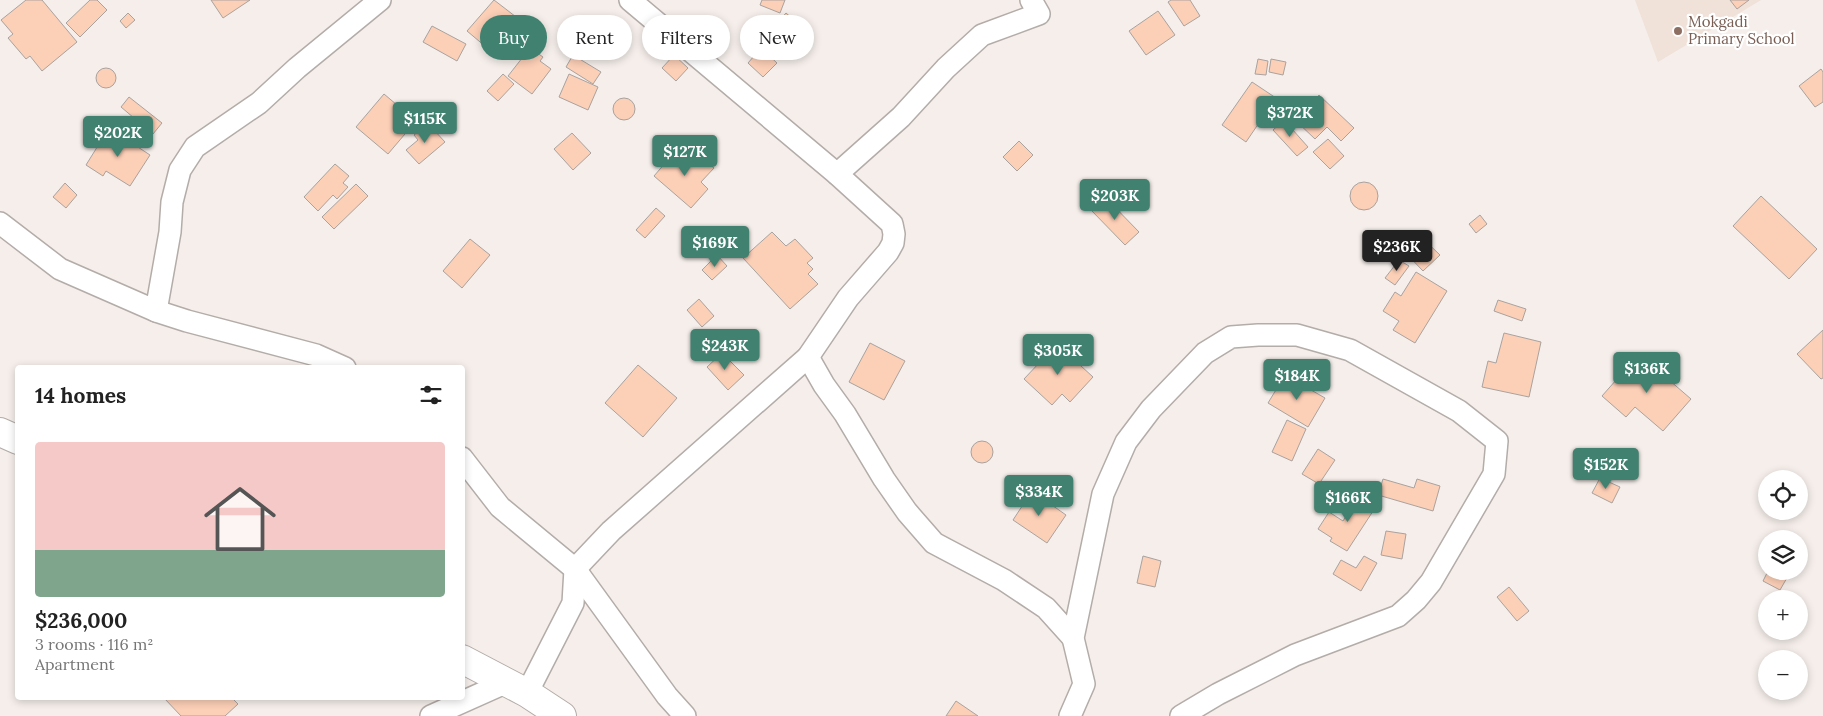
<!DOCTYPE html>
<html lang="en">
<head>
<meta charset="utf-8">
<style>
	:root { --surface:#fff; --page:#f6f6f6; --text:#222; --muted:#767676; --accent:#418170 }
	body { margin:0; font-family:Lora,serif; background:var(--page); color:var(--text); height:100vh; display:flex; flex-direction:column; font-size:19px; white-space:nowrap }
	* { box-sizing:border-box; margin:0 }
	p { font-size:16px; color:var(--muted) }
	.icon { flex:none; width:28px; height:28px; fill:none; stroke:currentColor; stroke-width:2; stroke-linecap:round; stroke-linejoin:round }
	.map { position:relative; flex:1; overflow:hidden }
	.details { position:absolute; left:15px; top:365px; width:450px; height:335px; display:flex; flex-direction:column; background:var(--surface); border-radius:5px; box-shadow:0 2px 8px #0003 }
	.details>* { flex:none }
	.guide { position:absolute; left:480px; top:15px; width:475px; height:45px; display:flex; gap:10px }
	.tools { position:absolute; left:1758px; top:470px; display:grid; gap:10px }
	.tools a { display:grid; place-items:center; width:50px; height:50px; border-radius:50%; background:var(--surface); box-shadow:0 2px 8px #0003; font-size:25px }
	.price { position:absolute; translate:-50% -42px; padding:0 11px; border-radius:5px; background:var(--accent); color:#fff; font-size:16px; line-height:32px; filter:drop-shadow(0 1px 2px #0008) }
	.price::after { content:''; position:absolute; left:50%; top:30px; width:15px; height:11px; margin-left:-8px; background:inherit; clip-path:polygon(0 0,100% 0,50% 100%) }
	.price.selected { background:#222; color:#fff }
	ul { padding:0; list-style:none }
	li { display:grid; align-content:center; gap:10px; height:265px; padding:0 20px }
	li span { display:grid; place-items:center; height:155px; border-radius:5px; color:#555 }
	li>.icon { margin-inline-start:auto }
	span .icon { width:90px; height:90px; fill:#fffc; stroke-width:1 }
	li b { font-size:21px }
	h2 { display:flex; justify-content:space-between; align-items:center; height:60px; padding:0 20px; font-size:21px }
	.tag { padding:0 18px; border-radius:22px; background:var(--surface); box-shadow:0 2px 8px #0003; font-size:18px; line-height:45px }
	.tag.selected { background:var(--accent); color:#fff }
	.map>svg:first-child { display:block }
	.built { fill:#f0e1d9 }
	.building { fill:#fccfb7; stroke:#a9a29f }
	.lines { fill:none; stroke-linecap:round; stroke-linejoin:round }
	.minor-casing { stroke:#b3aca8; stroke-width:24 }
	.trunk-casing { stroke:#b3aca8; stroke-width:30 }
	.minor { stroke:#fff; stroke-width:21 }
	.trunk { stroke:#fff; stroke-width:28 }
	.education-dot { fill:#8d6e63; stroke:#fff; stroke-width:2 }
	.labels { text-anchor:middle; stroke-width:4.5; stroke-linejoin:round; paint-order:stroke }
	.education-label { font-size:15px; fill:#785e54; stroke:#fff; text-anchor:start }
</style>
</head>
<body>
<div class="map">
<svg width="1823" height="716" viewBox="0 0 1823 716">
	<rect width="100%" height="100%" fill="#f5eeea"/>
	<path class="built" d="M1635,0H1761L1658,62Z"/>
	<g class="building">
		<path d="M26,0H42L77,42L42,71L30,56L26,59L8,38L13,34L1,20Z"/>
		<path d="M90,0H97L107,10L80,37L66,23Z"/>
		<path d="M211,0H250L223,18Z"/>
		<path d="M494,0L520,20L492,52L467,31Z"/>
		<path d="M762,0H785L780,13L760,5Z"/>
		<path d="M1171,0H1190L1200,16L1184,26L1168,2Z"/>
		<path d="M1730,0H1749L1737,9Z"/>
		<path d="M1158,11L1175,35L1146,55L1129,31Z"/>
		<path d="M128,13L135,20L126,28L120,21Z"/>
		<path d="M786,13L794,20L787,28L779,21Z"/>
		<path d="M432,26L466,44L457,61L423,42Z"/>
		<path d="M530,48L543,57L540,61L551,69L532,94L508,76Z"/>
		<path d="M761,48L777,63L763,77L748,63Z"/>
		<path d="M573,55L601,72L593,84L566,67Z"/>
		<path d="M674,55L688,68L676,81L662,68Z"/>
		<path d="M1258,59L1268,61L1266,75L1255,74Z"/>
		<path d="M1271,59L1286,62L1283,75L1269,72Z"/>
		<circle cx="106" cy="78" r="10"/>
		<path d="M1821,69L1823,72V102L1815,107L1799,86Z"/>
		<path d="M503,74L514,84L498,101L487,91Z"/>
		<path d="M569,74L598,87L588,110L559,97Z"/>
		<path d="M1252,82L1276,98L1246,142L1222,125Z"/>
		<path d="M384,94L416,121L388,154L356,127Z"/>
		<path d="M1319,95L1354,128L1341,141L1327,127L1315,139L1295,120Z"/>
		<path d="M129,97L162,123L153,134L121,107Z"/>
		<circle cx="624" cy="109" r="11"/>
		<path d="M1284,120L1308,147L1297,156L1273,130Z"/>
		<path d="M425,126L430,131L433,129L445,142L419,164L406,150L418,140L414,135Z"/>
		<path d="M109,128L150,155L130,186L106,171L103,176L86,165Z"/>
		<path d="M572,133L591,153L573,170L554,149Z"/>
		<path d="M1328,139L1344,156L1330,169L1313,152Z"/>
		<path d="M1019,141L1033,155L1017,171L1003,157Z"/>
		<path d="M678,148L696,164L702,158L714,168L701,182L708,189L691,208L654,176Z"/>
		<path d="M335,164L349,176L343,183L348,187L337,199L333,195L318,211L304,197Z"/>
		<circle cx="1364" cy="196" r="14"/>
		<path d="M65,183L77,195L66,208L53,197Z"/>
		<path d="M356,184L368,196L334,229L322,217Z"/>
		<path d="M1761,196L1817,249L1789,279L1733,226Z"/>
		<path d="M1105,197L1139,232L1125,245L1091,210Z"/>
		<path d="M656,208L665,216L645,238L636,230Z"/>
		<path d="M1480,215L1487,224L1476,233L1469,224Z"/>
		<path d="M772,232L786,246L795,239L813,258L807,263L813,269L808,274L818,284L790,309L743,258Z"/>
		<path d="M1416,232L1440,255L1423,271L1400,247Z"/>
		<path d="M470,239L490,255L462,288L443,271Z"/>
		<path d="M717,255L727,266L712,280L702,270Z"/>
		<path d="M1399,260L1409,266L1395,285L1385,278Z"/>
		<path d="M1416,272L1447,291L1415,343L1393,330L1399,321L1383,311L1395,292L1401,296Z"/>
		<path d="M699,299L714,316L702,327L687,310Z"/>
		<path d="M1498,300L1526,309L1522,321L1494,311Z"/>
		<path d="M1823,330V378L1821,379L1797,354Z"/>
		<path d="M1504,333L1541,342L1529,397L1482,387L1488,361L1496,363Z"/>
		<path d="M870,343L905,361L884,400L849,382Z"/>
		<path d="M1057,344L1093,377L1070,402L1062,394L1052,405L1024,379Z"/>
		<path d="M722,353L744,375L728,390L707,367Z"/>
		<path d="M1639,354L1691,399L1663,431L1635,407L1626,417L1602,396Z"/>
		<path d="M638,365L677,398L643,437L605,403Z"/>
		<path d="M1285,375L1325,398L1308,427L1268,403Z"/>
		<path d="M1287,420L1306,429L1292,461L1272,452Z"/>
		<circle cx="982" cy="452" r="11"/>
		<path d="M1318,449L1335,460L1319,484L1302,474Z"/>
		<path d="M1600,478L1620,487L1612,503L1592,493Z"/>
		<path d="M1383,479L1414,488L1417,479L1440,486L1433,511L1378,495Z"/>
		<path d="M1032,491L1066,515L1047,543L1013,520Z"/>
		<path d="M1360,494L1377,505L1347,551L1330,541L1332,538L1318,529L1329,512L1343,521Z"/>
		<path d="M1386,531L1406,534L1402,559L1381,555Z"/>
		<path d="M1143,556L1161,561L1155,587L1137,583Z"/>
		<path d="M1364,556L1377,563L1361,591L1333,574L1341,560L1356,568Z"/>
		<path d="M1768,571H1780L1788,576L1780,590L1763,581Z"/>
		<path d="M1509,587L1529,611L1517,621L1497,597Z"/>
		<path d="M164,698H232L238,704L225,716H181Z"/>
		<path d="M956,701L978,716H946Z"/>
	</g>
	<g class="lines">
		<g class="minor-casing">
			<g id="minor">
				<path d="M837,174L901,117L946,68L982,35L1039,14L1031,0"/>
				<path d="M0,223L60,269L156,311L187,321L316,355L345,368"/>
				<path d="M156,311L170,232L172,202L180,170L195,147L259,103L297,68L380,0"/>
				<path d="M808,357L824,385L845,414L884,479L907,512L934,543L1004,580L1046,608L1073,638"/>
				<path d="M462,458L500,507L575,569L667,696L685,716"/>
				<path d="M527,693L573,603L575,569L611,531L808,357L848,298L888,252L893,243L894,234L892,224L837,174L630,0"/>
				<path d="M431,716L507,682"/>
				<path d="M1070,716L1084,684L1073,638L1103,494L1126,442L1151,409L1205,353L1231,337L1258,335H1297L1350,350L1459,411L1497,441L1494,474L1431,582L1416,600L1398,616L1295,655L1218,694L1181,716"/>
			</g>
		</g>
		<g class="trunk-casing">
			<g id="trunk">
				<path d="M0,432L18,440"/>
				<path d="M462,659L527,693L562,716"/>
			</g>
		</g>
		<use href="#minor" class="minor"/>
		<use href="#trunk" class="trunk"/>
	</g>
	<circle class="education-dot" cx="1678" cy="31" r="5"/>
	<g class="labels">
		<g class="education-label">
			<text x="1688" y="27">Mokgadi<tspan x="1688" dy="17">Primary School</tspan></text>
		</g>
	</g>
</svg>
<div class="tools">
<a><svg class="icon" aria-label="locate" viewBox="0 0 24 24"><circle cx="12" cy="12" r="6"/><path d="M12 2v4M12 18v4M2 12h4M18 12h4"/></svg></a>
<a><svg class="icon" aria-label="layers" viewBox="0 0 24 24"><path d="M12 4l9 5-9 5-9-5zM3 14l9 5 9-5"/></svg></a>
<a>+</a>
<a>−</a>
</div>
<b class="price" style="left:1290px;top:138px">$372K</b>
<b class="price" style="left:425px;top:144px">$115K</b>
<b class="price" style="left:118px;top:158px">$202K</b>
<b class="price" style="left:685px;top:177px">$127K</b>
<b class="price" style="left:1115px;top:221px">$203K</b>
<b class="price" style="left:715px;top:268px">$169K</b>
<b class="price selected" style="left:1397px;top:272px">$236K</b>
<b class="price" style="left:725px;top:371px">$243K</b>
<b class="price" style="left:1058px;top:376px">$305K</b>
<b class="price" style="left:1647px;top:394px">$136K</b>
<b class="price" style="left:1297px;top:401px">$184K</b>
<b class="price" style="left:1606px;top:490px">$152K</b>
<b class="price" style="left:1039px;top:517px">$334K</b>
<b class="price" style="left:1348px;top:523px">$166K</b>
<div class="guide">
<a class="tag selected">Buy</a>
<a class="tag">Rent</a>
<a class="tag">Filters</a>
<a class="tag">New</a>
</div>
<section class="details">
<h2>14 homes<svg class="icon" aria-label="filters" viewBox="0 0 24 24"><path d="M4 7h16M4 17h16"/><circle cx="9" cy="7" r="2"/><circle cx="15" cy="17" r="2"/></svg></h2>
<ul>
<li><span style="background:linear-gradient(#f6c9c9 70%,#7fa58c 0)"><svg class="icon" aria-label="home" viewBox="0 0 24 24"><path d="M3 11l9-7 9 7M6 9v11h12V9"/></svg></span><div><b>$236,000</b><p>3 rooms · 116 m²</p><p>Apartment</p></div></li>
</ul>
</section>
</div>
</body>
</html>
